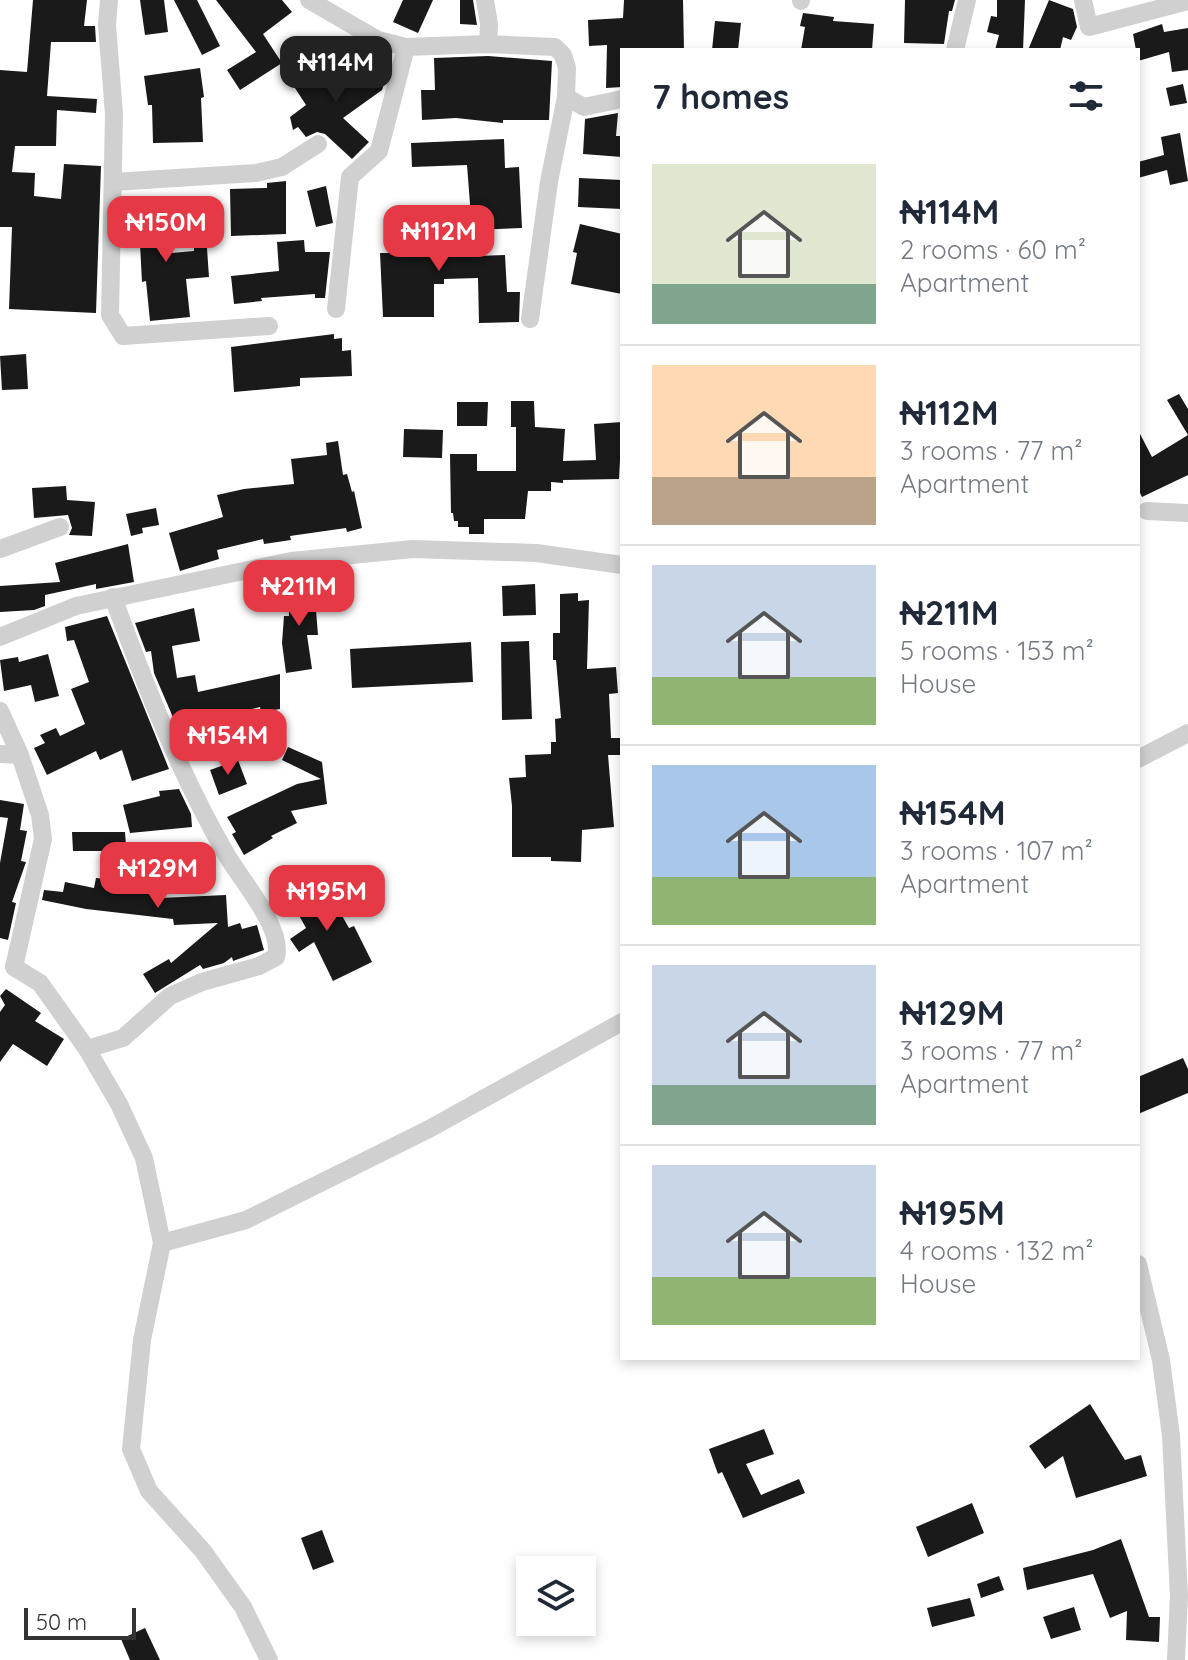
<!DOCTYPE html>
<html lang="en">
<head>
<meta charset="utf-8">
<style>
	:root { --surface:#fff; --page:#f2f2f3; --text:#1f2937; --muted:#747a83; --line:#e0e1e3; --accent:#e63946 }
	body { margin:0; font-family:Quicksand,sans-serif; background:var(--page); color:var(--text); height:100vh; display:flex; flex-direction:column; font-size:30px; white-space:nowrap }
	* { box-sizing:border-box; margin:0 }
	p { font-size:26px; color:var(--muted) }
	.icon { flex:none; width:44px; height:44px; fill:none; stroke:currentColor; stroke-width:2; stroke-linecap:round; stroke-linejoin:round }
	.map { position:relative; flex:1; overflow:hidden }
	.details { position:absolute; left:620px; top:48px; width:520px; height:1312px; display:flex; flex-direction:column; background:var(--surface); border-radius:0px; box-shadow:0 4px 12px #0003 }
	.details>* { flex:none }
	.buttons { position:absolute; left:516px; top:1556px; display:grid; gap:16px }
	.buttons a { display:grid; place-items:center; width:80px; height:80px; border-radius:0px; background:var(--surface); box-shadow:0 4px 12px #0003; font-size:40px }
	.scale { position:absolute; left:24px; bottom:20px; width:112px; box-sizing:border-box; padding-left:8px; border:4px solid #333; border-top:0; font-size:22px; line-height:28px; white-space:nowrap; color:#333; -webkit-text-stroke:6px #fff; paint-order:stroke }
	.price { position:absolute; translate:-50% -68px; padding:0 18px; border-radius:16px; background:var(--accent); color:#fff; font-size:26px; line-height:52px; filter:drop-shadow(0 2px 4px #0008) }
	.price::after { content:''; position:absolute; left:50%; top:48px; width:24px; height:18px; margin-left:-12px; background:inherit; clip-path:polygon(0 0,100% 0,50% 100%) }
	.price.current { background:#222; color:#fff }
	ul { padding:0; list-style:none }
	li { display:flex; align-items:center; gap:24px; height:200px; padding:0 32px }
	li+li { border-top:2px solid var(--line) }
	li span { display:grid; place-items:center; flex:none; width:224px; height:160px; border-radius:0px; color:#555 }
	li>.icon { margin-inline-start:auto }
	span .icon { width:96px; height:96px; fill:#fffc; stroke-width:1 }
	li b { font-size:34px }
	h2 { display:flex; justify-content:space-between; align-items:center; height:96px; padding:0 32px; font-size:34px }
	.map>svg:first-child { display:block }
	.building { fill:#1a1a1a }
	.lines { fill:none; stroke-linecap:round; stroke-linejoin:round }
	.street { stroke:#d0d0d0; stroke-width:18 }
</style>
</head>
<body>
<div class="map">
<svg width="1188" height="1660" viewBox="0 0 1188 1660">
	<rect width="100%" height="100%" fill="#fff"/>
	<g class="building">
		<path d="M33,0H87L84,26H95L96,42H51L47,96L97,99L96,113L57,110L56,146H15L12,172L35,173L34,196L61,199L64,164L101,166L96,313L9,309L12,227H0V70L27,72Z"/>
		<path d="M140,0H164L168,32L145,35Z"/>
		<path d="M174,0H197L220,46L202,55Z"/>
		<path d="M216,0H282L292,12L263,34L282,63L240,90L227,70L256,52Z"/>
		<path d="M403,0H433L418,33L393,22Z"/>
		<path d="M460,0H473L477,25L460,24Z"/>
		<path d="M624,0H683L684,50H622V87L606,88L607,45L589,46L588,20L623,18Z"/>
		<path d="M905,0H955L952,11H949L944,44L904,43Z"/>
		<path d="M997,0H1025L1023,50H995L999,35L987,32L991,16L997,17Z"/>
		<path d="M1049,0L1073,9L1077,27L1071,40L1063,37L1060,50H1028Z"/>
		<path d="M803,13L834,17L833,21L874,24L872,50H801L805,27L800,26Z"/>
		<path d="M715,21L741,23L738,50H712Z"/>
		<path d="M1162,24L1164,32L1188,28V70L1172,72L1169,52L1138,61L1133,34Z"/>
		<path d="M488,56L552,61L549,120H503V123L456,118L422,120L421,90H435L434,58Z"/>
		<path d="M380,59L388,70L382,90L343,118L369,142L352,159L325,134L317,132L306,137L298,127L293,130L290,117L306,105L291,82L324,61L341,87Z"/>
		<path d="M200,68L204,97L201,98L203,142L153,143L152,105H148L144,76Z"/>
		<path d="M1183,84L1187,103L1170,106L1166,88Z"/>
		<path d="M618,113L616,136H622V157L583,154L585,119Z"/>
		<path d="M1180,133L1188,181L1170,185L1167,170L1138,178V162L1164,155L1161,137Z"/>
		<path d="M504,139L505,168L519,167L522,228L472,230L467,165L412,167L411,143Z"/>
		<path d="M579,178L622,180V209L578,207Z"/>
		<path d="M286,181V234L231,236L230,189L267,188V183Z"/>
		<path d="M326,186L333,223L316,227L307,191Z"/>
		<path d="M133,196H158L160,254L194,251V234H206L209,277L186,279L190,317L150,321L146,281L142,282L140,244L135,245Z"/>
		<path d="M446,216L448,257L505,255L507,292H520L519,322L479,323L478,278L444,279V284H434V317H383L380,253H393L391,218Z"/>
		<path d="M580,224L622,234V294L571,284L577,253L573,252Z"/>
		<path d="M304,240L305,252H330L325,298H315V294L261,298L262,301L234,304L231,276L279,271L277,242Z"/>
		<path d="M334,334V339L342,338V351L351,350L352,376L300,378V386L234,392L231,347Z"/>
		<path d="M26,354L28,389L2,390L0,356Z"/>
		<path d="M1179,394L1188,409V435L1167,400Z"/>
		<path d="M511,401H534L535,427L565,429L563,461L596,460L594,424L622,422L619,479L563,480V483L551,482V491H528L525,519H484V534H469V527H458V521H454L453,513H451L450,454H477V471H516V427H511Z"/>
		<path d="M457,402H488L487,426H457Z"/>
		<path d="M404,429L443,430L442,458L403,457Z"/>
		<path d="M1138,430L1152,457L1188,435V475L1142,497L1138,489Z"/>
		<path d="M338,441L343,475L347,474L352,492L354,491L362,528L347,532L346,528L290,536L291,540L264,544L263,539L217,550L219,559L180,571L169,533L223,517L217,495L244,489L294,484L291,459L327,455L326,443Z"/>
		<path d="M66,486L67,500L95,502L92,536L69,535L72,528L68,515L34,518L32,488Z"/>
		<path d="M156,508L159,525L142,528L143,533L131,536L126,514Z"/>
		<path d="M128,544L134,582L96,589V584L45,595V606L34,610L0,612V586L60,582L55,563Z"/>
		<path d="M535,584L536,615L503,616L502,586Z"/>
		<path d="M289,585H314L318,635H307L312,669L286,673L282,643L284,616H289Z"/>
		<path d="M578,593V601L589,600L587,669L616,667L618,693L609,694L611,738H622V755H608L614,827L582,830L581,862L551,861V857H512V806L509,778L526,777L525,755L551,754V742H556L555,719L561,718L556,660H553V633H560V594Z"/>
		<path d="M194,608L200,641L172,646L177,678L195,675L198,692L280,674V709L261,712L260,707L192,724L194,732L181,736L154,673L151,651L146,652L135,623Z"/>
		<path d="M107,616L169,769L132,781L122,750L100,760L96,751L47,775L34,748L45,743L40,735L56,728L60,736L85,724L71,689L89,682L74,640L67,641L65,627Z"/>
		<path d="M529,641L532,719L502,720L501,642Z"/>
		<path d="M471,642L473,682L352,688L350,649Z"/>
		<path d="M48,654L59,696L35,702L31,685L4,691L0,660L18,657L19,662Z"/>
		<path d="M288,747L322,762L327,804L291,811L297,823L271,836L273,838L244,855L232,834L236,832L227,817L297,784L321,779L282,760Z"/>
		<path d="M238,760L247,784L219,795L210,770Z"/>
		<path d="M179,789L191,814L192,827L130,833L123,805L160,796L159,791Z"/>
		<path d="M0,800L24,804L20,830L27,831L21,861L26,862L12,902L16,903L8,940L0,938V863L8,818L0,817Z"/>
		<path d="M72,832H125L128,874L162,878L160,898L226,895L228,927L240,923L242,929L257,925L264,950L233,961L232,957L224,963L203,969L200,965L155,993L143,974L169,959L171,963L218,923L174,925L173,919L86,909L42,900L44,890L63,892L65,882L94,888L96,878L105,879V851H73Z"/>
		<path d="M155,845L209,849L208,873L155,869Z"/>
		<path d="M307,879L322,904L332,898L349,928L354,926L372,962L333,981L314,942L299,952L290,939L306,928L286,892Z"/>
		<path d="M6,989L41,1013L35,1021L64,1039L47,1066L13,1044L0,1062V1012L5,1005L0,996Z"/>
		<path d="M1183,1058L1188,1069V1093L1138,1114V1077Z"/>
		<path d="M1090,1404L1125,1460L1141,1455L1147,1476L1076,1498L1063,1456L1045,1469L1029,1446Z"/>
		<path d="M764,1429L774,1454L746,1464L761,1495L799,1479L805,1493L743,1518L722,1472L718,1474L709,1449Z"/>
		<path d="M972,1503L984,1533L928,1557L916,1527Z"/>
		<path d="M322,1530L334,1562L313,1570L301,1538Z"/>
		<path d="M1121,1539L1149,1617H1160L1159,1642L1126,1640L1127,1611L1110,1618L1093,1574L1027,1590L1023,1568L1093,1550Z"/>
		<path d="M999,1576L1004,1590L981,1598L977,1584Z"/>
		<path d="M970,1598L975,1616L932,1627L927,1608Z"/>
		<path d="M1074,1607L1081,1630L1051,1639L1043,1617Z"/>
		<path d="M145,1628L160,1660H130L121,1639Z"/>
	</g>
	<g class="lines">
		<g class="street">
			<path d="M109,0L107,25L114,114L110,315L123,336L269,326"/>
			<path d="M309,0L378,40L406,47L488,44L555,47L563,55L567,68L566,97L549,182L530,319"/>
			<path d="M485,0L489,24L488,44"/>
			<path d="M1083,0L1089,27L1188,1"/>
			<path d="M801,1V0"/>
			<path d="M955,50L967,0"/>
			<path d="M566,97L584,107L622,99"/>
			<path d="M113,182L256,173L282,167L318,144"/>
			<path d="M336,309L350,177L379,151L406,47"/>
			<path d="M1147,511L1188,513"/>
			<path d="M0,549L60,527"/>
			<path d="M0,637L76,606L291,561L413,549L536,553L622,565"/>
			<path d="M0,711L20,755L40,815L43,839L14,967"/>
			<path d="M0,754L20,755"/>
			<path d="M1138,759L1188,733"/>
			<path d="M14,967L40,983L87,1049L119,1104L144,1158L162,1243L142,1340L131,1449L149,1491L203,1551L243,1607L269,1660"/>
			<path d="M87,1049L123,1038L170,996L202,982L259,966L276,957C284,928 240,879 226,854C179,772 145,685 113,597"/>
			<path d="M162,1243L246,1220L429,1129L622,1022"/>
			<path d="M1138,1264L1161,1360L1171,1436L1179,1596L1176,1660"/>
		</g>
	</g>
</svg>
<div class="buttons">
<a><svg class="icon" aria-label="layers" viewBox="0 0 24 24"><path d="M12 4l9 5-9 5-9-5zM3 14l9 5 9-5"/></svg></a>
</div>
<div class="scale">50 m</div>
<b class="price current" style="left:336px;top:104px">₦114M</b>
<b class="price" style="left:166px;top:264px">₦150M</b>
<b class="price" style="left:439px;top:273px">₦112M</b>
<b class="price" style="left:299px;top:628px">₦211M</b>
<b class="price" style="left:228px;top:777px">₦154M</b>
<b class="price" style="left:158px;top:910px">₦129M</b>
<b class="price" style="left:327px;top:933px">₦195M</b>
<section class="details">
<h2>7 homes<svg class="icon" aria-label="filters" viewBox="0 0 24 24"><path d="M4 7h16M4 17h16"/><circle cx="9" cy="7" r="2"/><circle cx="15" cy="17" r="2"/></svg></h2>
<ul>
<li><span style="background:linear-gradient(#dfe7d0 75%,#7fa58c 0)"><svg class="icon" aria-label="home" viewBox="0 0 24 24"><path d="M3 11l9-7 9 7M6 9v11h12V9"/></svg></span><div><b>₦114M</b><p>2 rooms · 60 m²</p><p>Apartment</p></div></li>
<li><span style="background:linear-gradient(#ffd9b3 70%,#b9a48a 0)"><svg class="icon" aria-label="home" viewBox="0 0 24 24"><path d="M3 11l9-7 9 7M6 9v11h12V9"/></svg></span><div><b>₦112M</b><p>3 rooms · 77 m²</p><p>Apartment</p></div></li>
<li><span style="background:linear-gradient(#c9d6e8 70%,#8fb573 0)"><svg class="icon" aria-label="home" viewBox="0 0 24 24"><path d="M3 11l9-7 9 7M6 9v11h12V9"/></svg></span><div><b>₦211M</b><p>5 rooms · 153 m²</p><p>House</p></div></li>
<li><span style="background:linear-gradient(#a9c7e8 70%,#8fb573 0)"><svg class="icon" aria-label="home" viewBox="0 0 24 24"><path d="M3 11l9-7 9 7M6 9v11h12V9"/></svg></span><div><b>₦154M</b><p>3 rooms · 107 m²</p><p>Apartment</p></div></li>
<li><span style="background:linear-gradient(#c9d6e8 75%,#7fa58c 0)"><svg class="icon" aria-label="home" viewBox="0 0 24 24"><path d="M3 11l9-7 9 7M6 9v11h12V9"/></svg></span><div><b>₦129M</b><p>3 rooms · 77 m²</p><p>Apartment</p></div></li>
<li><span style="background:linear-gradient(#c9d6e8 70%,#8fb573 0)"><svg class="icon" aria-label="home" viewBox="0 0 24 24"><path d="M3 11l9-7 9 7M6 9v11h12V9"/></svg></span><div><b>₦195M</b><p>4 rooms · 132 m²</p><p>House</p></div></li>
</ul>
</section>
</div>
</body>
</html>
